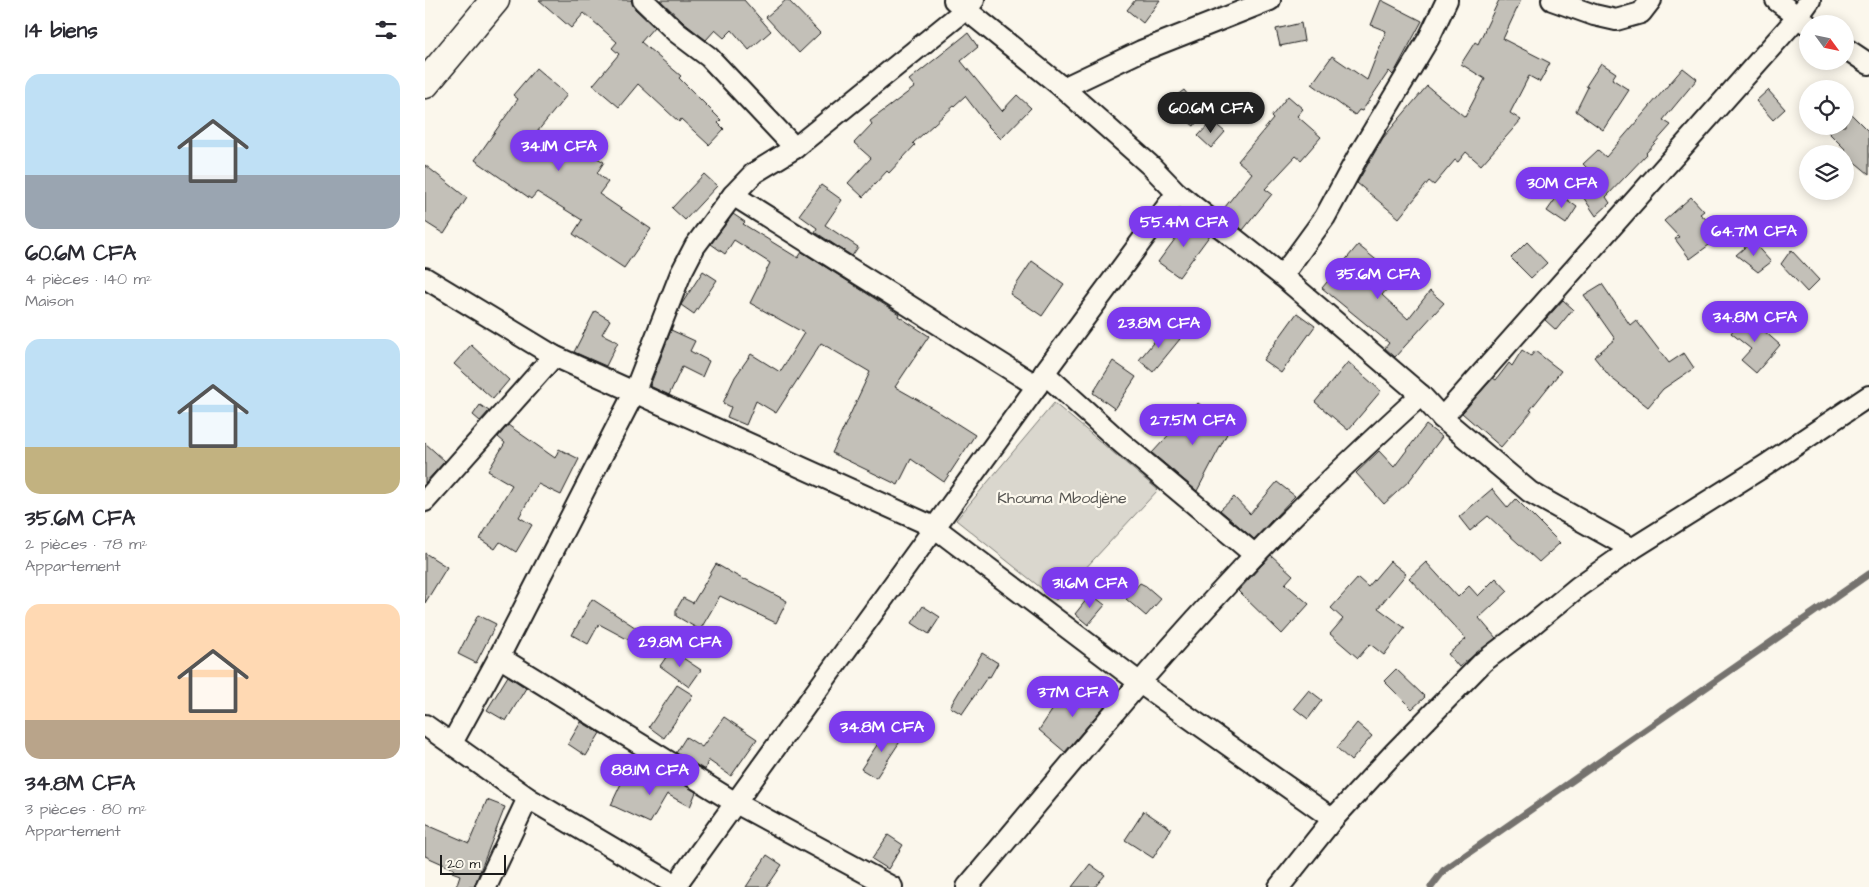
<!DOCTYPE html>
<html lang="fr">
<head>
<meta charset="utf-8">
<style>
	:root { --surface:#fff; --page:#f2f2f3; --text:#2b2b33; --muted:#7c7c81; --accent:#7c3aed }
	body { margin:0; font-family:"Architects Daughter",sans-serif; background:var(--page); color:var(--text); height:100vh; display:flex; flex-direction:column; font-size:19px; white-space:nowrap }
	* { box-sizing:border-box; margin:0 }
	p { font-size:16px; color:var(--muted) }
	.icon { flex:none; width:28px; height:28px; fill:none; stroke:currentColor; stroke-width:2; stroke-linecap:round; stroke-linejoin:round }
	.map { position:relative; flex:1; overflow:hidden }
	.sheet { display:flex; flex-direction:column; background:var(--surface); width:425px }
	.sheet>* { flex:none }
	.needle { width:32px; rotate:123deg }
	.tools { position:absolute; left:1374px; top:15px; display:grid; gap:10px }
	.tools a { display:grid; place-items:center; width:55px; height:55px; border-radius:50%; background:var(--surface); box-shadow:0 2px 12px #0003; font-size:25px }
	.scale { position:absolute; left:15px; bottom:12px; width:66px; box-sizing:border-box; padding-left:5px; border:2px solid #1c1c1c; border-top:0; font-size:14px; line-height:18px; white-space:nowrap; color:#1c1c1c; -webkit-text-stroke:4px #fbf7ec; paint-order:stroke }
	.price { position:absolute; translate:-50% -42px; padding:0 11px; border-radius:18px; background:var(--accent); color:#fff; font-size:16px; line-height:32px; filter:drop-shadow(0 1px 2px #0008) }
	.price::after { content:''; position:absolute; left:50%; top:30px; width:15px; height:11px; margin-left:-8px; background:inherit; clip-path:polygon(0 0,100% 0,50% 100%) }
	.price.on { background:#222; color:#fff }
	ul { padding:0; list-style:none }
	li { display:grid; align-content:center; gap:10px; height:265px; padding:0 25px }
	li span { display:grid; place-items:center; height:155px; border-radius:15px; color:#555 }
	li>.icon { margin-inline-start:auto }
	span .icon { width:90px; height:90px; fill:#fffc; stroke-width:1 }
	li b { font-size:21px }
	h2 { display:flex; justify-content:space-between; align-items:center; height:60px; padding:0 25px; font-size:21px }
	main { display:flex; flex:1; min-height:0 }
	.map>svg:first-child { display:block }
	.green { fill:#dad7ce; stroke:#7b7a75 }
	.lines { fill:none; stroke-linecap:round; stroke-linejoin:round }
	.stream { stroke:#74726e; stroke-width:7 }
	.building { fill:#c3c0b8; stroke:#1c1c1c }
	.minor-casing { stroke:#1c1c1c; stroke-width:24 }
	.primary-casing { stroke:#1c1c1c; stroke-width:31 }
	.minor { stroke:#fbf7ec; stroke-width:20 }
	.primary { stroke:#fbf7ec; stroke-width:28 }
	.labels { text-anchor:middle; stroke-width:4.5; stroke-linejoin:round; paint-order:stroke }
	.park-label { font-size:16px; fill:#555451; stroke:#fbf7ec }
</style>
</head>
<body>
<main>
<section class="sheet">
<h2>14 biens<svg class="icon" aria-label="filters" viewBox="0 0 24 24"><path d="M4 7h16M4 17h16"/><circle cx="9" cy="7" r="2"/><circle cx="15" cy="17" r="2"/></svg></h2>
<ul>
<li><span style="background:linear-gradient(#bfe0f5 65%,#9aa5b1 0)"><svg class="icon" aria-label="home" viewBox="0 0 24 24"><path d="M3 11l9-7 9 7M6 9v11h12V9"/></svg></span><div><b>60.6M CFA</b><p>4 pièces · 140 m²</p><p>Maison</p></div></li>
<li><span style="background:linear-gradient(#bfe0f5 70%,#c2b280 0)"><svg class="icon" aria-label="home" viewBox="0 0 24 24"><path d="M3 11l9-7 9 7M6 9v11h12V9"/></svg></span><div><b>35.6M CFA</b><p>2 pièces · 78 m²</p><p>Appartement</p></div></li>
<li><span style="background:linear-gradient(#ffd9b3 75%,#b9a48a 0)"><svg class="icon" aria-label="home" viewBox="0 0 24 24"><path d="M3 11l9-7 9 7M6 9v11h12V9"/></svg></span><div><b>34.8M CFA</b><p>3 pièces · 80 m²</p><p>Appartement</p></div></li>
</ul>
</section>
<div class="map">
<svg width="1444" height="887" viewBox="0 0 1444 887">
	<rect width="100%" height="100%" fill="#fbf7ec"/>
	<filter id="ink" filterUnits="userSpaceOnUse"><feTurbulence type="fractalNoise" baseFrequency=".02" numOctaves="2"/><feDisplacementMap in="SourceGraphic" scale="10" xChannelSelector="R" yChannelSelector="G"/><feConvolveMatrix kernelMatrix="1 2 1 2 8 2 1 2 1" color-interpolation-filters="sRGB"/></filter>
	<g filter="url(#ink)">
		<path class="green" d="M629,403L733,490L631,600L531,520Z"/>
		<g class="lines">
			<path class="stream" d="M1006,887L1019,870L1444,574"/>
		</g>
		<g class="building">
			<path d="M114,0H206L210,9L229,27L216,42L256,76L254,78L296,120L293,123L299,129L284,145L256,119L254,122L213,84L194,107L168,85L194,54L187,48L192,42L159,13L146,28Z"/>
			<path d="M235,0H319L346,31L324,50L307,30L299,38L290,30L281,40L259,23Z"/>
			<path d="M361,0H363L395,33L374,53L341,17Z"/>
			<path d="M710,0H735L718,23L702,10Z"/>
			<path d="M956,0L997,21L968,75L964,71L937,111L934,110L930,115L887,84L907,56L942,80L961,31L946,25Z"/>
			<path d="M1074,0H1096L1078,39L1125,63L1115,82L1104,76L1085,113L1096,120L1056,165L1041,152L1033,162L1030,160L1009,185L1004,181L974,218L932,183L958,138L1002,86L1040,117L1060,79L1036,64L1050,42L1053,44Z"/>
			<path d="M876,23L879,41L855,46L851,29Z"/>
			<path d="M543,33L553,47L536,61L577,111L592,95L606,108L576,139L563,126L540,96L488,143L490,145L464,173L462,171L438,197L423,183L446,158L429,143L447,124L445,121L490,87L484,80Z"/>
			<path d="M1176,63L1191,73L1187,79L1204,90L1178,130L1151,111L1163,87L1161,86Z"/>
			<path d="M111,68L142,95L112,132L130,145L150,155L156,149L179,162L172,173L183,182L174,194L226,229L199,268L148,234L157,220L112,192L106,199L50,160L93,99L88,95Z"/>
			<path d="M1258,68L1272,79L1238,120L1246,125L1221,153L1222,154L1181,197L1185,203L1171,216L1154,191L1172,178L1158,164L1173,150L1181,157Z"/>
			<path d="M759,90L777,113L769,126L751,112L743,102Z"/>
			<path d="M1343,90L1360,109L1348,120L1331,101Z"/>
			<path d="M863,96L878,109L872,116L896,137L876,160L871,156L840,189L847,194L818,230L796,212L827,173L813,161L848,119L846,117Z"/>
			<path d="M1420,108L1444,132V174L1420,154V149L1397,126H1420Z"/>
			<path d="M787,121L800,132L786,148L773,136Z"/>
			<path d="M0,165L42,198L19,234L0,222Z"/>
			<path d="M279,174L292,186L260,220L247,208Z"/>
			<path d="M396,185L417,200L400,225L433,247L427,256L390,232L392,228L374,215Z"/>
			<path d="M1134,194L1152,207L1141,224L1122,211Z"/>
			<path d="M1266,197L1279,211L1275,214L1299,234L1265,259L1250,239L1254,237L1239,221Z"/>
			<path d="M308,214L320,222L318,224L373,258L377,252L474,314L473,316L504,336L470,387L509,409L550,435L519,482L486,459L473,485L407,453L445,372L396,343L351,413L331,401L321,425L302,417L306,407L298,403L310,377L326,354L355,372L379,333L325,303L345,263L309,240L300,254L286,244Z"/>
			<path d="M765,219L785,235L754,277L733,262Z"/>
			<path d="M1327,241L1346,262L1333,272L1311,255Z"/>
			<path d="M1102,242L1122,263L1106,278L1086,258Z"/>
			<path d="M933,245L972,277L957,295L983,319L1005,291L1019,303L970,357L960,348L964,343L897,288Z"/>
			<path d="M1366,250L1394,280L1382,292L1356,264Z"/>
			<path d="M607,261L639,284L617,316L585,294Z"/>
			<path d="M278,271L292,280L269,314L256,305Z"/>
			<path d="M1177,284L1205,325L1211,320L1244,363L1259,353L1269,368L1238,389L1223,407L1185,377L1169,357L1190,339L1159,295Z"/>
			<path d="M1138,300L1148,309L1131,330L1120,320Z"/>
			<path d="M170,311L185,320L177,334L193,342L181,366L149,352Z"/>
			<path d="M872,313L890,326L856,373L838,360Z"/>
			<path d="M1320,314L1355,345L1331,373L1316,360L1326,349L1306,333Z"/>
			<path d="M741,327L755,339L728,372L714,360Z"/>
			<path d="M246,330L270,341L265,351L284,361L277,377L257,367L244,395L225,386Z"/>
			<path d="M46,345L84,380L68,399L29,364Z"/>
			<path d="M1097,350L1106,356L1110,351L1136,371L1105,410L1107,411L1076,447L1037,413L1068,378L1071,380L1084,363L1087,366Z"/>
			<path d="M688,361L711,377L690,409L668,393Z"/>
			<path d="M923,362L956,391L923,430L890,402Z"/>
			<path d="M773,403L805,428L772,491L727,453Z"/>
			<path d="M55,405L64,411L55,421L48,415Z"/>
			<path d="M83,425L130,458L134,449L154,459L136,495L113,484L94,517L107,525L91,552L75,542L70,549L55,539L87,485L63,471L80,443L73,437Z"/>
			<path d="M1001,425L1017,437L984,481L959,504L931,473L954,451L969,467Z"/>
			<path d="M0,443L20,461L0,483Z"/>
			<path d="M852,482L870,496L829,539L795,510L809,497L825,514Z"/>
			<path d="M1067,489L1083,508L1091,499L1135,543L1114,562L1063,516L1045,531L1034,517Z"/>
			<path d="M0,553L22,567L0,603Z"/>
			<path d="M846,555L868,575L860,584L884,604L857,634L813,591Z"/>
			<path d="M965,561L981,574L953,608L980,628L959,655L945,644L933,658L905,634L918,619L906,608L933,578L943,587Z"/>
			<path d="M1001,562L1033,597L1044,586L1053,596L1071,578L1083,591L1054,618L1071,638L1034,667L1023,654L1041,639L984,578Z"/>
			<path d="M291,564L319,580L320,579L362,601L351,623L295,596L275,630L251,616V610L258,598L268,603Z"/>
			<path d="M715,583L721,586L736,599L721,616L701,599Z"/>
			<path d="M666,594L680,605L663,625L650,614Z"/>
			<path d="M167,599L222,635L215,646L174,624L163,644L147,635Z"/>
			<path d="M498,606L515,617L504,634L487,623Z"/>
			<path d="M53,615L71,624L51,663L33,654Z"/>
			<path d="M246,650L276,670L264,687L235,666Z"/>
			<path d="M557,653L573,663L565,677L563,676L537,714L525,707Z"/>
			<path d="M971,669L1000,697L987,709L959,681Z"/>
			<path d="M83,676L101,688L81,721L62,710Z"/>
			<path d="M664,684L684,701L640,752L614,730L634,700L648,708Z"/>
			<path d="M252,685L268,695L239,738L224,727Z"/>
			<path d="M884,690L897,700L883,719L869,708Z"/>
			<path d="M299,717L332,739L306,776L283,760L280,770L251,753L261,737L277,747Z"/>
			<path d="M156,722L175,733L161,756L143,744Z"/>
			<path d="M932,723L947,736L926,761L912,748Z"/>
			<path d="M464,727L478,737L451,778L436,769Z"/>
			<path d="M238,772L271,792L265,807L242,794L225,823L186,805L201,773L230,786Z"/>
			<path d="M62,800L80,807L49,887H31L35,875L27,872L29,869L0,856V824L44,843Z"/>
			<path d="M719,811L746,829L728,858L700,840Z"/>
			<path d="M463,835L478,845L463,869L447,859Z"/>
			<path d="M342,855L357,865L342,887H321Z"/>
			<path d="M665,864L680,875L670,887H647Z"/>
		</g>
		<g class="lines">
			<g class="minor-casing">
				<g id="minor">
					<path d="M218,0L251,32L284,57L370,148"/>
					<path d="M529,0L638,88L726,166L752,193L857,276L996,395"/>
					<path d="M1127,0L1169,15L1191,20L1216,13L1226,0"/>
					<path d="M1351,0L1382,24"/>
					<path d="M1420,48L1444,64"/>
					<path d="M638,88L716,51L845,0"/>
					<path d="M308,195L612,386"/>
					<path d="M857,276L900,217L932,158L1004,38L1022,0"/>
					<path d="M0,278L129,356L509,527L715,683L908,819"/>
					<path d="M619,373L693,440L830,555"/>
					<path d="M1017,418L1105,492L1207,549"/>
					<path d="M0,501L129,356"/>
					<path d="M74,657L309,802L467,887"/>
					<path d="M0,725L103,798L254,887"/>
					<path d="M27,743L74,657L209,393L256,273L270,246L308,195L329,173L370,148L540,10L549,0"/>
					<path d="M251,885L612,386L619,373L752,193"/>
					<path d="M61,887L103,798"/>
					<path d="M542,887C637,775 729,661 830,555C883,499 939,447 996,395L1017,418L1372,18L1385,0"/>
					<path d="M854,887L908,819L968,754L1058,662L1107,625L1153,587L1207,549L1341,465L1444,396"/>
				</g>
			</g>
			<g class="primary-casing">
				<path id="primary" d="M0,84L70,0"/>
			</g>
			<use href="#minor" class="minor"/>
			<use href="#primary" class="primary"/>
		</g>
	</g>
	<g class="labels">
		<g class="park-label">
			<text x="637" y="503">Khouma Mbodjène</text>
		</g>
	</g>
</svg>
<div class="tools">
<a><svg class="needle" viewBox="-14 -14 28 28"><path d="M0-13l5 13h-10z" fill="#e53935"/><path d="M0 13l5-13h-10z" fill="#7c7c81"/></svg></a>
<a><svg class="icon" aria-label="locate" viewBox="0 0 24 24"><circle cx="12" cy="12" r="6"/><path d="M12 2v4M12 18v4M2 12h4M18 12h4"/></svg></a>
<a><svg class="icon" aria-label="layers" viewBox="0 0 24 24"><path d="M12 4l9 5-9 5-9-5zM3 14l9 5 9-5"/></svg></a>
</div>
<div class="scale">20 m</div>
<b class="price on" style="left:786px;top:134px">60.6M CFA</b>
<b class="price" style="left:134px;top:172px">34.1M CFA</b>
<b class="price" style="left:1137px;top:209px">30M CFA</b>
<b class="price" style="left:759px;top:248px">55.4M CFA</b>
<b class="price" style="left:1329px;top:257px">64.7M CFA</b>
<b class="price" style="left:953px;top:300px">35.6M CFA</b>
<b class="price" style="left:1330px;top:343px">34.8M CFA</b>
<b class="price" style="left:734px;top:349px">23.8M CFA</b>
<b class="price" style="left:768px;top:446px">27.5M CFA</b>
<b class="price" style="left:665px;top:609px">31.6M CFA</b>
<b class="price" style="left:255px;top:668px">29.8M CFA</b>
<b class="price" style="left:648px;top:718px">37M CFA</b>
<b class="price" style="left:457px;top:753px">34.8M CFA</b>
<b class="price" style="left:225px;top:796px">88.1M CFA</b>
</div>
</main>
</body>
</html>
